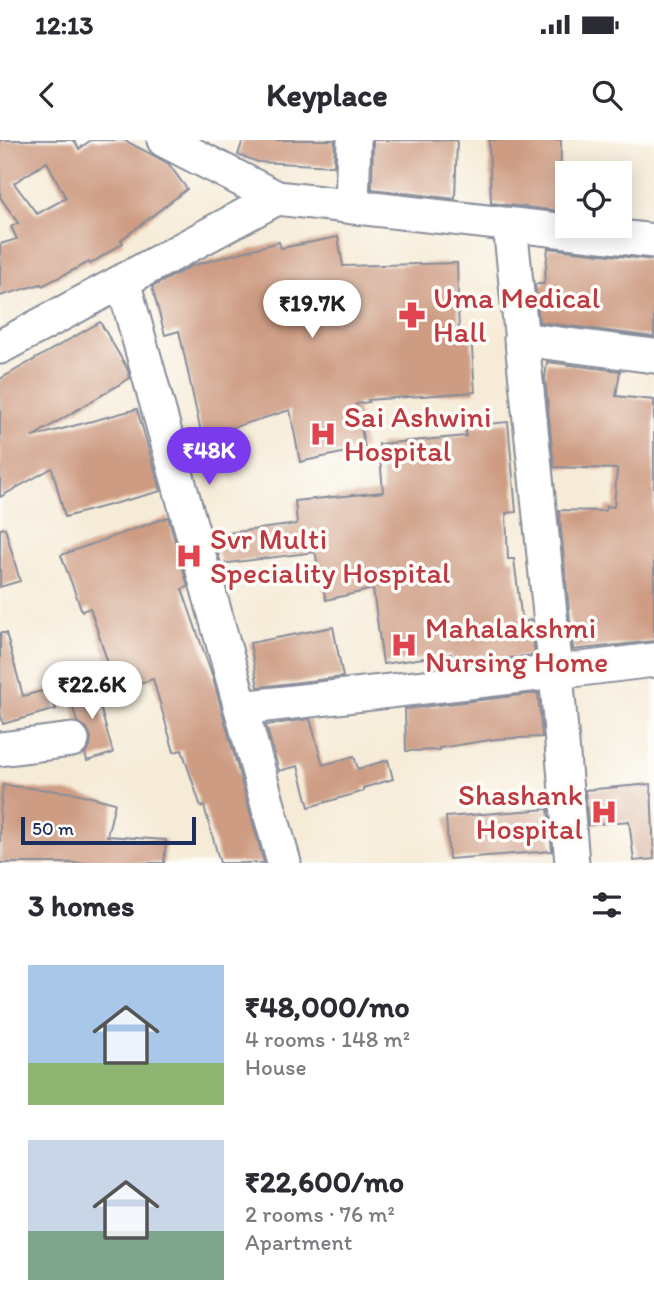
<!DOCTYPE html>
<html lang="en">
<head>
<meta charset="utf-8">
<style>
	:root { --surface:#fff; --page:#f2f2f3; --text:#2b2b33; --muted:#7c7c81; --accent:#7c3aed }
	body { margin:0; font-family:Itim,sans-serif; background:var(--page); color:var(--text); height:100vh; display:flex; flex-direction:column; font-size:26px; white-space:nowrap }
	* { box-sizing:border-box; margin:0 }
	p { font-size:23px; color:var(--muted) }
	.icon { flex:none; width:38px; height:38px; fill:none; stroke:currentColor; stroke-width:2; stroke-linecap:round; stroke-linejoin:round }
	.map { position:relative; height:723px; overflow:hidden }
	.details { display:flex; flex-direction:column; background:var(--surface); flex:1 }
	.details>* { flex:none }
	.tools { position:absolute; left:555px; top:21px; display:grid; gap:14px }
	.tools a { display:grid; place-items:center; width:77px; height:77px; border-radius:0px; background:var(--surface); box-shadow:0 4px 18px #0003; font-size:35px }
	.scale { position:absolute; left:21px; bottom:18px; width:175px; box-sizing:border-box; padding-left:7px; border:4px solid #1b2f5e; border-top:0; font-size:19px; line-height:24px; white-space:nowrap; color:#1b2f5e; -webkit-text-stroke:5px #fdfcf7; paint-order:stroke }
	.price { position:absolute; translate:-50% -60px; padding:0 16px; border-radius:24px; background:#fff; color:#222; font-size:23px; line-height:46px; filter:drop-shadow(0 2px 4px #0008) }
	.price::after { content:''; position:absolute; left:50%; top:42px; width:21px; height:16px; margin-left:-10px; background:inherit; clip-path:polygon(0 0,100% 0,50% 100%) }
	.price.active { background:var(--accent); color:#fff }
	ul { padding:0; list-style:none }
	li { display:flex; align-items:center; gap:21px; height:175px; padding:0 28px }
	li span { display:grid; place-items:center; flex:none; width:196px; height:140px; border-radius:0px; color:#555 }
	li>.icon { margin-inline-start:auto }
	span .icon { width:84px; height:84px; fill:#fffc; stroke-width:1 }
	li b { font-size:30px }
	h2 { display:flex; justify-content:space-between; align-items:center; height:84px; padding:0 28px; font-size:30px }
	.status { display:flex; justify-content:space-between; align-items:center; height:49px; padding:0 35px; background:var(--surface); direction:ltr }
	.status svg { height:19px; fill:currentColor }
	header { display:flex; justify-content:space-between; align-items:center; height:91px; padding:0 28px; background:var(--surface); font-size:32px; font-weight:800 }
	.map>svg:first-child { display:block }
	.building { fill:#ce9c83; fill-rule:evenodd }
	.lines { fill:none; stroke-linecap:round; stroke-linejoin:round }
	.minor-casing { stroke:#888d9a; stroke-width:37 }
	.minor { stroke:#fff; stroke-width:33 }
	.labels { text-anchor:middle; stroke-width:7; stroke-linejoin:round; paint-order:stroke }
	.health-label { font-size:30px; fill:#be3a42; stroke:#fdfcf7; text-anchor:start }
</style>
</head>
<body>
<div class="status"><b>12:13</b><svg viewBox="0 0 49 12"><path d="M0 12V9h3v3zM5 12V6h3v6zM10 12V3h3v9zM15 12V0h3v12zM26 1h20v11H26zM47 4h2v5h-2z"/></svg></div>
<header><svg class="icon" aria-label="back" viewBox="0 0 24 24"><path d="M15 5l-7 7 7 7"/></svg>Keyplace<svg class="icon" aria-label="search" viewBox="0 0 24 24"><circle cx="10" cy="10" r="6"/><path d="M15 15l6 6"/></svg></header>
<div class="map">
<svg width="654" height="723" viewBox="0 0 654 723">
	<rect width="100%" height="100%" fill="#fdfcf7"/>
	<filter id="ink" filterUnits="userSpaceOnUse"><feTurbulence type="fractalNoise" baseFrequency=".0143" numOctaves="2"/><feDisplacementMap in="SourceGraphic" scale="14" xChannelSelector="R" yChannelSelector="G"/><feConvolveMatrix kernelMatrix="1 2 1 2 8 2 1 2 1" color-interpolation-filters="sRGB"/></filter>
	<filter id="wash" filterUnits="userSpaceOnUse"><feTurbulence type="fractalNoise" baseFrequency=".00686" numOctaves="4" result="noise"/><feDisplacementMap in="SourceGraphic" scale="28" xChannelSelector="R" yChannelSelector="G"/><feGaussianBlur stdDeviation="1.57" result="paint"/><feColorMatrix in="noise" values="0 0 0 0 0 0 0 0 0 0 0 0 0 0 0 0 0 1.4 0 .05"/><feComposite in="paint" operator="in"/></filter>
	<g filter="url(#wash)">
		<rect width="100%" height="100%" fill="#f6ebd7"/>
		<g id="blocks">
			<g class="building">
				<path d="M0,0H74L79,9L91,0H124L168,23L187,49L121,100L123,103L90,124L89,122L42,146L41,144L0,156V104L17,99L11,87L18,83L0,57ZM47,22L66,58L37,74L14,43Z"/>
				<path d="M243,0H335L334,26L258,22L238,15Z"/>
				<path d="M373,0H457L455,59L372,49Z"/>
				<path d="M489,0H561L560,71L491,63Z"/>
				<path d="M338,97L343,126L457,123L459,195L471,194L475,252L368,260L369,262L356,264L365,308L300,322L290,270L228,289L234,312L207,320L179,191L165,195L152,147L191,126L279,102L281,108Z"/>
				<path d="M548,108L654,120V197L539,182L535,144H544Z"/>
				<path d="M100,182L127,228L130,238L32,297L137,269L161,351L65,377L52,328L0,357V239Z"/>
				<path d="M547,222L620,231L616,256L654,260V501L573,510L559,370L605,371L606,366L614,367L617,329L554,327L545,238Z"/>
				<path d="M508,282L516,372L506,373L508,419H514L522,482L531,480L535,515L452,525L451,514L383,524L373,449L326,460L315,412L221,424L213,395L297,384L295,361L383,352L379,304L466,296V286Z"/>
				<path d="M168,377L188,447L182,449L212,535L264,723H220L204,666L201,667L182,610L174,612L153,539L117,551L90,468L82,471L61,415Z"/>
				<path d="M5,388L20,441L0,447V389Z"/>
				<path d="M333,487L343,537L258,547L250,503Z"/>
				<path d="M0,493H6L23,556L50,549L56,569L3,584L0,572Z"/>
				<path d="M94,545L113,613L87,621L85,613L90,607L91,597L87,588L77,582L69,553Z"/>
				<path d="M538,553L542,597L496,599L439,608V610L406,611L405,569Z"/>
				<path d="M310,579L323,625L354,616L358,629L388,620L393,639L363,648L364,651L309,667L298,626L279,631L266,585Z"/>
				<path d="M651,644L654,719L634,721L629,681L588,685L585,650Z"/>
				<path d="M3,645L75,653L115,663L107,696L166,700L164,723H0V673Z"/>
				<path d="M548,669L552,711L449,719L446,677Z"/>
			</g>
		</g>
	</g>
	<g filter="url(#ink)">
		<use href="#blocks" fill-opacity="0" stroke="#888d9a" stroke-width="2"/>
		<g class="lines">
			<g class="minor-casing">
				<g id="minor">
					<path d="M164,0L277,58L654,101"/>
					<path d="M352,67L354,0"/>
					<path d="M123,141L241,568"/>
					<path d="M521,199L654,216"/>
					<path d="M0,207L277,58"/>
					<path d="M0,609L72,600"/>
					<path d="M284,723L241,568L556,532L510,85"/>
					<path d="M572,723L556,532L654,520"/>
				</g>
			</g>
			<use href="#minor" class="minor"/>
		</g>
	</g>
	<defs>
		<g id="pharmacy-bare" transform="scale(2.1)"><path d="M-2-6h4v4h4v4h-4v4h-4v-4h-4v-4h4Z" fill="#e0444e" stroke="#fdfcf7" stroke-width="2.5" paint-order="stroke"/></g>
		<g id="hospital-bare" transform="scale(2.1)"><path d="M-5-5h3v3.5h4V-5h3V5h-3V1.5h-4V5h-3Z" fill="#e0444e" stroke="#fdfcf7" stroke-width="2.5" paint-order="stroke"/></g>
	</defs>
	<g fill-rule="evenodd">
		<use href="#pharmacy-bare" x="412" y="175"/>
		<use href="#hospital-bare" x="323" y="294"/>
		<use href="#hospital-bare" x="189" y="416"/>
		<use href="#hospital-bare" x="404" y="505"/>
		<use href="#hospital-bare" x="604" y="672"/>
	</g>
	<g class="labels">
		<g class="health-label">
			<text x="433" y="168">Uma Medical<tspan x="433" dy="34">Hall</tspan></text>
			<text x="344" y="287">Sai Ashwini<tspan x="344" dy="34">Hospital</tspan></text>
			<text x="210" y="409">Svr Multi<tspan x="210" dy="34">Speciality Hospital</tspan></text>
			<text x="425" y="498">Mahalakshmi<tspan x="425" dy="34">Nursing Home</tspan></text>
			<text x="583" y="665" text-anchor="end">Shashank<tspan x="583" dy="34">Hospital</tspan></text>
		</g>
	</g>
</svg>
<div class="tools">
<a><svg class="icon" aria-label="locate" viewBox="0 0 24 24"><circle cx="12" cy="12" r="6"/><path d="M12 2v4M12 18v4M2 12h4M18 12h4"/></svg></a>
</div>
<div class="scale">50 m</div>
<b class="price" style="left:312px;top:200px">₹19.7K</b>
<b class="price active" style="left:209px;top:347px">₹48K</b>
<b class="price" style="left:92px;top:581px">₹22.6K</b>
</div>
<section class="details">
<h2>3 homes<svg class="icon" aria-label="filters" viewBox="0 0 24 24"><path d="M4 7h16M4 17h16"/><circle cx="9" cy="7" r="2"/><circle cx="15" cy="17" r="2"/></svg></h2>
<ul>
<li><span style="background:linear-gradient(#a9c7e8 70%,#8fb573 0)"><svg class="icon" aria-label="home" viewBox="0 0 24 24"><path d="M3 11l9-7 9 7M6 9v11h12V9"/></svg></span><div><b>₹48,000/mo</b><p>4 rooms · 148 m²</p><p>House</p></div></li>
<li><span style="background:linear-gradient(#c9d6e8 65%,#7fa58c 0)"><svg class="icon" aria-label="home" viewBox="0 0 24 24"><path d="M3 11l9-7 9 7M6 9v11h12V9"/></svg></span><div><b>₹22,600/mo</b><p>2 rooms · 76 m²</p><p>Apartment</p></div></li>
</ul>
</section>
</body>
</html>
